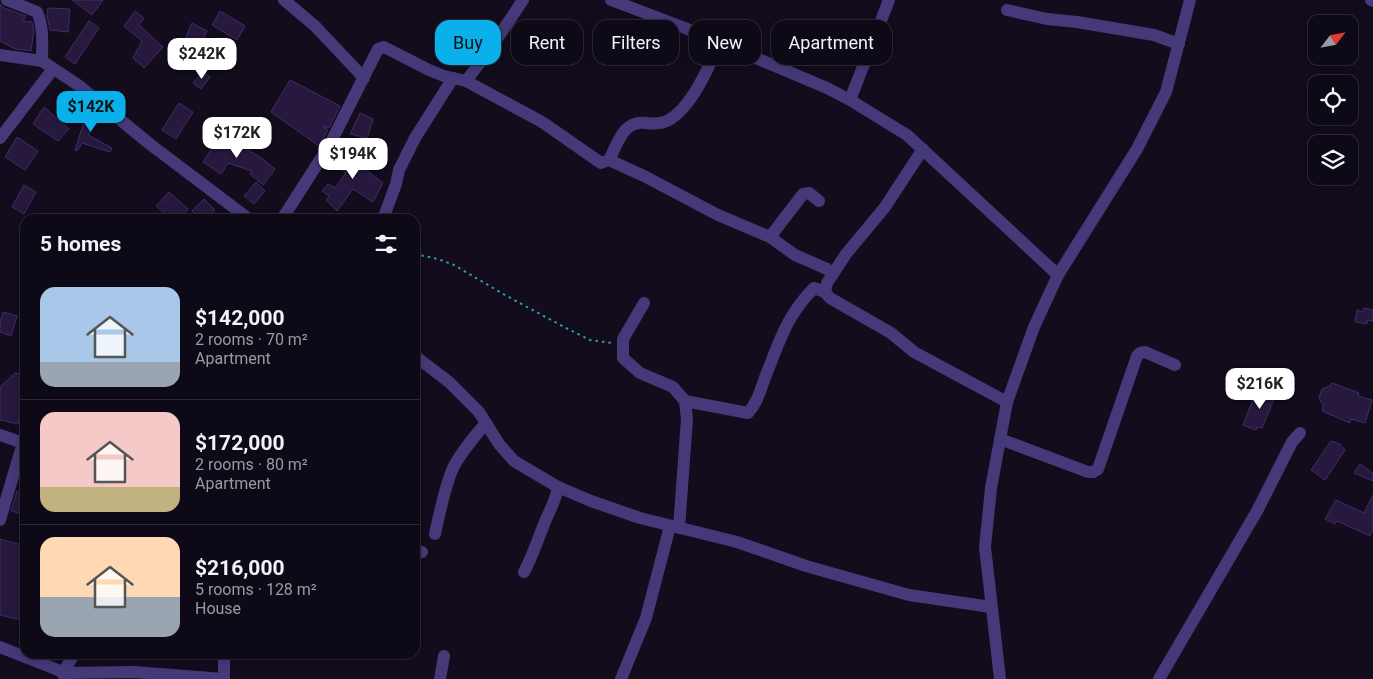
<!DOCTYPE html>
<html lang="en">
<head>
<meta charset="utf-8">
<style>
	:root { --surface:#0e0916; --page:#1c1723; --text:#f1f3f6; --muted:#9b9aa1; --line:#2e2a35; --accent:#09b0ea }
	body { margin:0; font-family:Roboto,sans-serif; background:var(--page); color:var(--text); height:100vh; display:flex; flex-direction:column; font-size:19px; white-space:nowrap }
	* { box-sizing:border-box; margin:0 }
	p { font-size:16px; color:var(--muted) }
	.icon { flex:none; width:28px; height:28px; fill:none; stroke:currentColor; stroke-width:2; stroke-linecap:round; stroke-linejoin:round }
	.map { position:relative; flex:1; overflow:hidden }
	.details { position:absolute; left:20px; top:214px; width:400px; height:445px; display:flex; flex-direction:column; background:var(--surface); border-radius:15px; box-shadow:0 2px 12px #0003,0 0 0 1px var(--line) }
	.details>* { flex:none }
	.hud { position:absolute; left:435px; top:20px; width:475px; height:45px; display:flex; gap:10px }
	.needle { width:32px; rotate:58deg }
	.controls { position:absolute; left:1308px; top:15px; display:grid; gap:10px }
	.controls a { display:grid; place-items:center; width:50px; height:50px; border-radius:10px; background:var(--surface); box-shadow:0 2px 12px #0003,0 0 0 1px var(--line); font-size:25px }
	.price { position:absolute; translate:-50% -42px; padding:0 11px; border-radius:10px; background:#fff; color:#222; font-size:16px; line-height:32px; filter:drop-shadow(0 1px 2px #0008) }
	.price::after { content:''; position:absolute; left:50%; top:30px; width:15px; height:11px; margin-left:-8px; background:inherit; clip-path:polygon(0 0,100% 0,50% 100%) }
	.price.selected { background:var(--accent); color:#111 }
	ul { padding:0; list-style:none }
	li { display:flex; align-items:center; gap:15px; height:125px; padding:0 20px }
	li+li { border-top:1px solid var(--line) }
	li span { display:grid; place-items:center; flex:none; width:140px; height:100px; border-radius:15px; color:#555 }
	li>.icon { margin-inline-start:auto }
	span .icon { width:60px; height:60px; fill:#fffc; stroke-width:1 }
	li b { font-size:21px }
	h2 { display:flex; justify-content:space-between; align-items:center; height:60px; padding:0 20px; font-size:21px }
	.tag { padding:0 18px; border-radius:15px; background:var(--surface); box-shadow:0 2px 12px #0003,0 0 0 1px var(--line); font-size:18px; line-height:45px }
	.tag.selected { background:var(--accent); color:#111 }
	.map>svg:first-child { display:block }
	.building { fill:#26193d; stroke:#412c68 }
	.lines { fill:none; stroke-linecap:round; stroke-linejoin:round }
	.path { stroke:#319eaa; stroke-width:2; stroke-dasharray:2.5 4; stroke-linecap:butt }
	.minor { stroke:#46397a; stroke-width:12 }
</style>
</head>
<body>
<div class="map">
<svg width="1373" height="679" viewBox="0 0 1373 679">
	<rect width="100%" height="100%" fill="#120c1d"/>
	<g class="building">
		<path d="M72,0H103L92,15Z"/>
		<path d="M0,4L4,8L26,16L23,21L32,22L34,30L31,51L15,49L0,41Z"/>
		<path d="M48,8L70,9L68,32L50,30L47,15Z"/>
		<path d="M135,11L144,18L139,25L163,47L144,68L133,58L142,41L124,26Z"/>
		<path d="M220,11L245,26L237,40L212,25Z"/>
		<path d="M89,21L99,28L75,64L65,57Z"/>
		<path d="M192,23L207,31L196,53L182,46Z"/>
		<path d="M203,72L210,77L201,89L193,83Z"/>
		<path d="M290,80L340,106L329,128L323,126L328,130L319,146L271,112Z"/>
		<path d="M179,103L193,112L176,139L162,130Z"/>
		<path d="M44,107L69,129L58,141L33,124Z"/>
		<path d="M88,109L101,117L88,135L112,148L110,152L82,143L77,151L75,150Z"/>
		<path d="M360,113L373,119L367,138L350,134Z"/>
		<path d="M221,134L260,157L275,169L263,185L250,174L252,171L228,163L221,174L203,162Z"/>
		<path d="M17,137L38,151L25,170L5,157Z"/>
		<path d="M348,144L365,156L360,165L383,183L373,202L353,189L337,211L326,200L329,196L322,191L328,184L335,188L346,173L340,168L346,160L341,156Z"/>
		<path d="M256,182L265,191L254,204L244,196Z"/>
		<path d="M24,185L36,192L24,214L12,207Z"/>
		<path d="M169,192L188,209L179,219H170L156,206Z"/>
		<path d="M204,199L215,210L207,219H200L192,211Z"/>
		<path d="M1364,308L1373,310V321L1368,320L1367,324L1355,322L1357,310L1363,312Z"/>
		<path d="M3,312L17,316L11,336L0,332V323Z"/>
		<path d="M15,373L25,375V387L18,424L0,420V387Z"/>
		<path d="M1332,383L1359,393L1358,396L1372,400L1365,423L1351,419L1350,423L1322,411L1323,405L1319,398L1322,389L1330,386Z"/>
		<path d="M1266,387L1277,392L1262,428L1257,427L1256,430L1243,425L1254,397L1260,400Z"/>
		<path d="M1331,441L1340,444L1345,450L1325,480L1311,470Z"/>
		<path d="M1360,464L1373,473V481L1354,473Z"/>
		<path d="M17,491L25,493V515L11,511Z"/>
		<path d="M1373,495V529L1370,536L1337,521L1335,524L1325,519L1336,500L1364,513Z"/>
		<path d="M0,539L25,546V621L0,615Z"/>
	</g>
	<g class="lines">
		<path class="path" d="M415,254L438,259L454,265L505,295L566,328L590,340L612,343"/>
		<g class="minor">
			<path d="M7,0L37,12C44,27 42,45 42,61L78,85L151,145L249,219"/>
			<path d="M284,0L315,26L364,78"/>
			<path d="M611,0L685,28L827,88L850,100L907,135L1058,275"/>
			<path d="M1371,0L1373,1"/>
			<path d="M1007,10L1047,19L1077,22L1154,35L1179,44"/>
			<path d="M0,55L42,61"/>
			<path d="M466,81L542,122L601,163L609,160C618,143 623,120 646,123C654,124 662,124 669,120C693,106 708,67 720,43"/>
			<path d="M850,100L889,0"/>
			<path d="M0,138L53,69"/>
			<path d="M923,149L885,207L846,254L827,283L825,292L830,298L891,333L914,352L1007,402"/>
			<path d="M609,160L644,176L718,215L770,237L803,194L809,193L819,201"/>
			<path d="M282,219L329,146L378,49L384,47L429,70L444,76L466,81L491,48L523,0"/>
			<path d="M383,219L396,184L399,170L415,138L453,78"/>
			<path d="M770,237L795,255L827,269L833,274"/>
			<path d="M644,303L623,339V358L640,373L673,387L685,401L687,419L679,528"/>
			<path d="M415,356L449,382L479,412L499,444L514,461L558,487L591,501L640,518L737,542L806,566L909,595L991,607"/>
			<path d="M685,401L748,413C758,402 761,388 766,375C780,340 787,315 814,288L825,292"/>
			<path d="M0,435L23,443"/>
			<path d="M1000,439L1088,472H1093L1098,469L1137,356L1140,353L1145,352L1175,365"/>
			<path d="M0,520L25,436"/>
			<path d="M435,534C440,512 444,489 453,468C461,452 474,437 486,423"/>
			<path d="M415,552H422"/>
			<path d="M524,572C534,554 539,535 547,517C552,506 556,499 558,487"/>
			<path d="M0,647L58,670L63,673L65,679"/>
			<path d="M74,654L63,673L134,672L224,679"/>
			<path d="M224,679V654"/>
			<path d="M440,679L444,656"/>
			<path d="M621,679L646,618L670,526"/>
			<path d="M1000,679L985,547L991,488L1007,402L1034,327L1058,275L1137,149L1166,92L1190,0"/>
			<path d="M1159,679L1257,511L1292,442L1300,433"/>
		</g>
	</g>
</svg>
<div class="controls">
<a><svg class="needle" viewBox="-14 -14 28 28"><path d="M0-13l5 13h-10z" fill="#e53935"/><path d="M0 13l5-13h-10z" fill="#9b9aa1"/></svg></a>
<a><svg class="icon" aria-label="locate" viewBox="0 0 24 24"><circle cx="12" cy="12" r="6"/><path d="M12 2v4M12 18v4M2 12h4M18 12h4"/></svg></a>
<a><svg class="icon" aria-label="layers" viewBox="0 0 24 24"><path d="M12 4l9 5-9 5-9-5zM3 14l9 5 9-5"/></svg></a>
</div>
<b class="price" style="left:202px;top:80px">$242K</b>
<b class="price selected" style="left:91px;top:133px">$142K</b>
<b class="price" style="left:237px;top:159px">$172K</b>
<b class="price" style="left:353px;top:180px">$194K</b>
<b class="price" style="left:1260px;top:410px">$216K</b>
<div class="hud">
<a class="tag selected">Buy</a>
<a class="tag">Rent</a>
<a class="tag">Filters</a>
<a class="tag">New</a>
<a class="tag">Apartment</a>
</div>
<section class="details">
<h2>5 homes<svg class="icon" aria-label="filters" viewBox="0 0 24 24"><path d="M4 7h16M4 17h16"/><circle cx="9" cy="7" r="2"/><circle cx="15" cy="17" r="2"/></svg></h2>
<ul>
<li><span style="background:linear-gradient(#a9c7e8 75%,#9aa5b1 0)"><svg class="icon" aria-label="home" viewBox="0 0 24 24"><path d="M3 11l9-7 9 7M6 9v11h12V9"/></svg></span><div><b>$142,000</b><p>2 rooms · 70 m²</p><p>Apartment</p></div></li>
<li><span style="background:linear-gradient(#f6c9c9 75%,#c2b280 0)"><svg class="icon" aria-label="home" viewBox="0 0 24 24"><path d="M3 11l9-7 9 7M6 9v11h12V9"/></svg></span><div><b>$172,000</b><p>2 rooms · 80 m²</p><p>Apartment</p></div></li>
<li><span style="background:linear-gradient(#ffd9b3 60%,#9aa5b1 0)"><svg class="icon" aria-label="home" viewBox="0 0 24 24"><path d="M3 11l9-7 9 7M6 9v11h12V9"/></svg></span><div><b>$216,000</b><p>5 rooms · 128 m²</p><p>House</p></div></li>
</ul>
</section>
</div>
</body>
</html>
